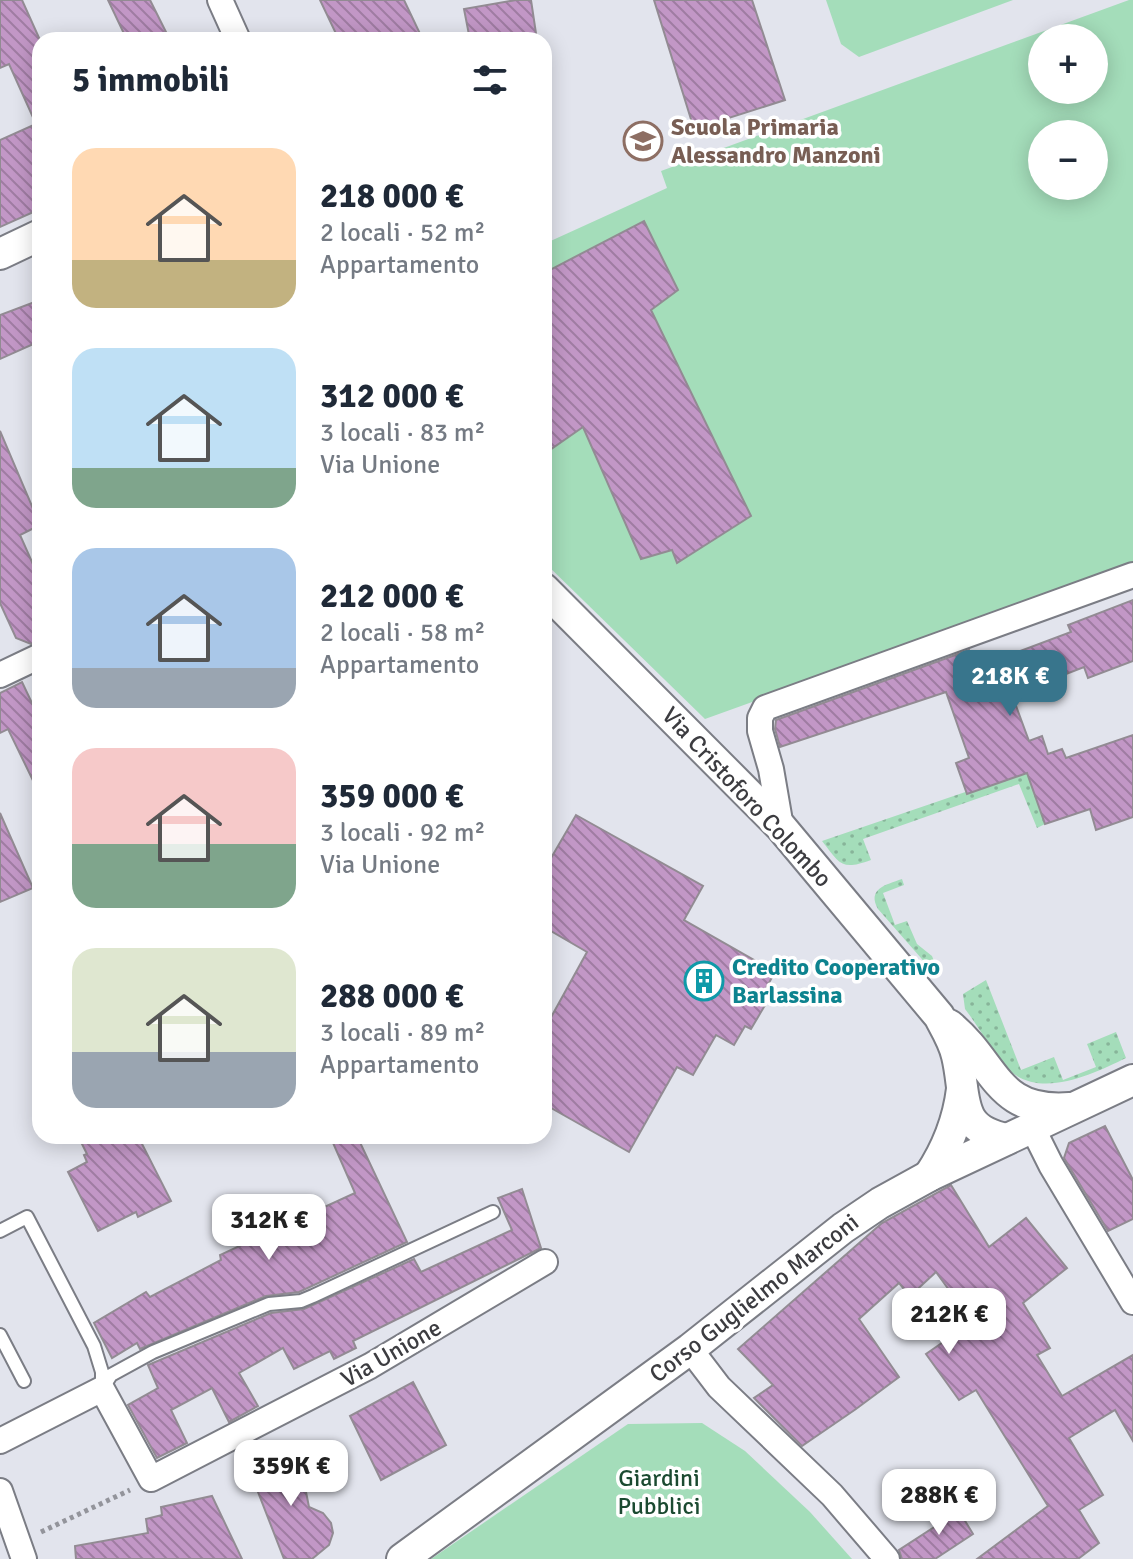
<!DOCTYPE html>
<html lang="it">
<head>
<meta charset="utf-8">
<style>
	:root { --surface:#fff; --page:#f2f2f3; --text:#1f2937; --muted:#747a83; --accent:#38758c }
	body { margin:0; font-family:Signika,sans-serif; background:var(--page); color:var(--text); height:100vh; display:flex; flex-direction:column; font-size:30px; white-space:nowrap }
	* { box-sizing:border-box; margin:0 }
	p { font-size:26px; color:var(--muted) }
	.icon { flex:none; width:44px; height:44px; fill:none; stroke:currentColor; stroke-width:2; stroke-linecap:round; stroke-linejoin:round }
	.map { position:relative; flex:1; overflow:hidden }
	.drawer { position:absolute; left:32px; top:32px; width:520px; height:1112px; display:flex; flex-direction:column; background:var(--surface); border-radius:24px; box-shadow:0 4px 20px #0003 }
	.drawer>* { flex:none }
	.controls { position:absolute; left:1028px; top:24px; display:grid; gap:16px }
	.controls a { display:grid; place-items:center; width:80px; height:80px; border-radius:50%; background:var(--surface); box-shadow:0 4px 20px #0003; font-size:40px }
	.price { position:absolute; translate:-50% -68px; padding:0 18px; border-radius:16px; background:#fff; color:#222; font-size:26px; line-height:52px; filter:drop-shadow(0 2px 4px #0008) }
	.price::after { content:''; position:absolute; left:50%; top:48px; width:24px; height:18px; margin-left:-12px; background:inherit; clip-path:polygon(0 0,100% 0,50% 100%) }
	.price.on { background:var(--accent); color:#fff }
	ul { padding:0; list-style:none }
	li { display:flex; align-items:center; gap:24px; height:200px; padding:0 40px }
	li span { display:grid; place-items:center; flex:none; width:224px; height:160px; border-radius:24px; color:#555 }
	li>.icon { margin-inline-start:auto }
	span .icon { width:96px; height:96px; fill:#fffc; stroke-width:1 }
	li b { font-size:34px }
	h2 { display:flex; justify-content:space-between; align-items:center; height:96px; padding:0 40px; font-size:34px }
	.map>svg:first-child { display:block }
	.grass { fill:url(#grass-dots) }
	.green { fill:#a4ddba; fill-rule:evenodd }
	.building { fill:url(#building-back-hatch); stroke:#928b93; stroke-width:2 }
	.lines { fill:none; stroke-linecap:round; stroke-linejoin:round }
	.service-casing { stroke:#7b7d85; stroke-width:16 }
	.minor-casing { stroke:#7b7d85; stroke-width:28 }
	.tertiary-casing { stroke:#7b7d85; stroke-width:34 }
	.path { stroke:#93949b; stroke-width:5; stroke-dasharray:4 4; stroke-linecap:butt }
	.service { stroke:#fff; stroke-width:12 }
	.minor { stroke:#fff; stroke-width:24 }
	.tertiary { stroke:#fff; stroke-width:30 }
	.labels { text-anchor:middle; stroke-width:7; stroke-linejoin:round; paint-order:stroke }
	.education-label { font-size:24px; font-weight:bold; fill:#785e54; stroke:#fff; text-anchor:start }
	.street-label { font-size:24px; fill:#3c3c40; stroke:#fff }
	.culture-label { font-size:24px; font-weight:bold; fill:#0d838f; stroke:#fff; text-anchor:start }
	.park-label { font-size:24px; fill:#1b4a31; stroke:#fff }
</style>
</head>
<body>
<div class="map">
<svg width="1133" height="1559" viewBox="0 0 1133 1559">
	<defs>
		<pattern id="grass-dots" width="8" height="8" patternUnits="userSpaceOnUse" patternTransform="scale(2)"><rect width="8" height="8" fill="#a4ddba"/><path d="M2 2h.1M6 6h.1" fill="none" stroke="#87b499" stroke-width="1.8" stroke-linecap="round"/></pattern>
		<pattern id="building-back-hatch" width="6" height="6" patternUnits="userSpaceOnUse" patternTransform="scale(2)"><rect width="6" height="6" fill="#c297c6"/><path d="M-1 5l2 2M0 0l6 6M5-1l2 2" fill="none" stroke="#9f7ca2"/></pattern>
	</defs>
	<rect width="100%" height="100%" fill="#e2e4ed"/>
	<g class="grass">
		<path d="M1027,771L1045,824L1037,828L1019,784L863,839L871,860C841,871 840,864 822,841Z"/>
		<path d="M902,879L904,885L883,893L895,925L907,921L917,944L932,956L938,971L935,974L878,909C867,889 885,885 902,879Z"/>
		<path d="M986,980L1021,1070L1054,1057L1063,1080L1096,1067L1087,1044L1116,1032L1126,1058C1091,1075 1036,1102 1004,1065C990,1048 979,1027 965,1009L963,994Z"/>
	</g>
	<g class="green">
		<path d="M826,0H1013L859,57L841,44Z"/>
		<path d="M1129,0H1133V564L705,719L544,562V244L667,188L661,171ZM1042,38H1094V90H1042ZM1042,134H1094V186H1042Z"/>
		<path d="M702,1423L745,1451L810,1512L852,1559H431L628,1424Z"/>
	</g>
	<g class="building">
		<path d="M0,0H22L40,40V209L0,227V140L36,124L9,64L0,68Z"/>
		<path d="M108,0H150L170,40H127Z"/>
		<path d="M320,0H404L423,40H339Z"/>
		<path d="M516,0H531L537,40H470L464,9Z"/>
		<path d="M654,0H752L785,100L694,129Z"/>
		<path d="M644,221L678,290L651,310L751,516L677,563L672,550L641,559L583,427L544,454V273Z"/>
		<path d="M40,300V341L0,359V315Z"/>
		<path d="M0,431L40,525L20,535L40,580V641L31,644L16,638L0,603Z"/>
		<path d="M1133,600V661L1088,678L1084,667L1012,695L1029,741L1042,736L1048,754L1062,749L1066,758L1133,735V817L1096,830L1090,809L1045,824L1027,773L967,794L956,763L969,758L946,692L780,747L775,729L776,720L969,650L975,668L1071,632L1068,625Z"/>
		<path d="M22,682L40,720V795L8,729L0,733V693Z"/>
		<path d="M0,813L33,888L0,902Z"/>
		<path d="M576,815L703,886L684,920L775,972L765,990L771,995L751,1029L745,1026L734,1045L716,1035L693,1075L677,1067L629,1152L544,1104V1030L587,952L551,931L544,915V870Z"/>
		<path d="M1105,1126L1133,1180V1219L1108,1231L1064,1158L1069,1143Z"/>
		<path d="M78,1136H138L171,1201L138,1217L136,1212L98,1231L68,1172L87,1162L84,1155L87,1154Z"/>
		<path d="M330,1136H357L407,1242L299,1292L266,1296L140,1349L137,1343L112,1358L94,1323L146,1292L150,1297L221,1260L220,1255L355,1193Z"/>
		<path d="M951,1185L989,1247L1026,1218L1067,1268L1023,1303L1050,1348L1037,1355L1062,1396L1133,1355V1441L1115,1410L1069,1438L1103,1495L1079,1510L1099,1543L1078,1559H977L1048,1506L976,1390L959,1400L926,1354L972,1322L936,1272L910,1296L899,1283L859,1319L899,1377L856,1409L802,1446L754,1398L773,1385L738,1349L882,1223Z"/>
		<path d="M522,1189L541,1248L353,1341L356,1348L334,1359L330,1351L294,1369L283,1348L239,1373L258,1406L229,1422L212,1388L171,1410L187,1443L157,1458L128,1405L158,1388L148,1365L271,1313L304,1309L414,1259L421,1272L512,1230L498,1198Z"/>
		<path d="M413,1382L446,1445L381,1480L350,1416Z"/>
		<path d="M298,1452L309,1507L323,1513L331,1523L333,1533L329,1545L312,1559H284L251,1474L259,1473L257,1459Z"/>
		<path d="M212,1496L242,1559H76L75,1546L148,1533L146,1519L162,1515L161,1507Z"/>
		<path d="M956,1506L973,1534L935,1559H902L899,1550L939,1524L935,1518Z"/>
	</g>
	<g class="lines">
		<g class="service-casing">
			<g id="service">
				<path d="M0,1231L27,1217L94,1346L102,1372V1389L111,1375L153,1352L269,1304L301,1301L313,1296L493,1212"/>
				<path d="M0,1335L24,1381"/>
			</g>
		</g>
		<g class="minor-casing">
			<g id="minor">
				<path d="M220,0L238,40"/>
				<path d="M0,675L40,656"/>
				<path d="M781,827L771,769L760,731V718L765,708L1133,575"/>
				<path d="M1032,1127L1051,1165L1133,1302"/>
				<path d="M690,1349L719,1387L832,1495L887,1559"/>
				<path d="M0,1441L102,1389L151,1479L370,1366L545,1262"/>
				<path d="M0,1491L24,1559"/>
			</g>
		</g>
		<g class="tertiary-casing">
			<g id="tertiary">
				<path d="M0,254L40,235"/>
				<path d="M544,589L781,827L939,1016C946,1029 954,1042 957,1056C967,1097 955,1129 1007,1139"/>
				<path d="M949,1025C997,1064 995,1114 1070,1108"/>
				<path d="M929,1176C947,1149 958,1122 962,1089"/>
				<path d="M402,1559L690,1349L843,1228L880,1203L929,1176L1133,1080"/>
			</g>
		</g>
		<path class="path" d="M41,1532L130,1490"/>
		<use href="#service" class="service"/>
		<use href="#minor" class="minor"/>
		<use href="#tertiary" class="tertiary"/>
	</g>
	<defs>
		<g id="school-ring" transform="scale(2)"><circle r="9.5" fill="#fff" stroke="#8d6e63" stroke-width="1.5"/><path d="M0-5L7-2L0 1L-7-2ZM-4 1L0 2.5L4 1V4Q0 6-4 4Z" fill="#8d6e63"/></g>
		<g id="building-ring" transform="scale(2)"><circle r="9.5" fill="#fff" stroke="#0f9aa8" stroke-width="1.5"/><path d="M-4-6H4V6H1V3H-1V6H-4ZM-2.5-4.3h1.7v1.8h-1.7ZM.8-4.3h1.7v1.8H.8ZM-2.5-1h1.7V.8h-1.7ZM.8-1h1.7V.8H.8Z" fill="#0f9aa8"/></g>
	</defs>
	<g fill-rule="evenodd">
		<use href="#school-ring" x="643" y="141"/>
		<use href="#building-ring" x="704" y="981"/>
	</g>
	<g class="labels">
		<g class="education-label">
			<text x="671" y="135">Scuola Primaria<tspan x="671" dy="28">Alessandro Manzoni</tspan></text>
		</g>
		<g class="street-label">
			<text transform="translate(747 797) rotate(47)" y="8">Via Cristoforo Colombo</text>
			<text transform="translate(754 1298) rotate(-38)" y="8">Corso Guglielmo Marconi</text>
			<text transform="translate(391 1353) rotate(-30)" y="8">Via Unione</text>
		</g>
		<g class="culture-label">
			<text x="732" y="975">Credito Cooperativo<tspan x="732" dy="28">Barlassina</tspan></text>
		</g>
		<g class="park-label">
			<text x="659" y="1486">Giardini<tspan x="659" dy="28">Pubblici</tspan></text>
		</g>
	</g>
</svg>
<div class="controls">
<a>+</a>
<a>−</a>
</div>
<b class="price on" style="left:1010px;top:718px">218K €</b>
<b class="price" style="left:269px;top:1262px">312K €</b>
<b class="price" style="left:949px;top:1356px">212K €</b>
<b class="price" style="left:291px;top:1508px">359K €</b>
<b class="price" style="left:939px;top:1537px">288K €</b>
<section class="drawer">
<h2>5 immobili<svg class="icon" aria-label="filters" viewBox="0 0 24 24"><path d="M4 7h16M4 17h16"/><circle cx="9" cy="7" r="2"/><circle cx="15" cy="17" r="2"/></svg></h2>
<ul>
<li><span style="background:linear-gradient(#ffd9b3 70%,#c2b280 0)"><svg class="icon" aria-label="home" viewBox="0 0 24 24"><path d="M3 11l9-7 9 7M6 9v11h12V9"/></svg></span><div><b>218 000 €</b><p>2 locali · 52 m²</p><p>Appartamento</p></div></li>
<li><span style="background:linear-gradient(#bfe0f5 75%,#7fa58c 0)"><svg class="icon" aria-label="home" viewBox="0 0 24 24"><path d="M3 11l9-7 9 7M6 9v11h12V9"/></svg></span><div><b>312 000 €</b><p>3 locali · 83 m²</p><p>Via Unione</p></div></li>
<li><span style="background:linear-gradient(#a9c7e8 75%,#9aa5b1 0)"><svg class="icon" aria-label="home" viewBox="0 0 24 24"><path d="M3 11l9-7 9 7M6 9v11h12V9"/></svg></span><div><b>212 000 €</b><p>2 locali · 58 m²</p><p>Appartamento</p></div></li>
<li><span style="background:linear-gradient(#f6c9c9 60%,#7fa58c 0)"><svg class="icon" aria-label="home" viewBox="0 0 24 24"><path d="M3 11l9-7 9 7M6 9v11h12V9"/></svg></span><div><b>359 000 €</b><p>3 locali · 92 m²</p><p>Via Unione</p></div></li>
<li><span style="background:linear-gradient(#dfe7d0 65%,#9aa5b1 0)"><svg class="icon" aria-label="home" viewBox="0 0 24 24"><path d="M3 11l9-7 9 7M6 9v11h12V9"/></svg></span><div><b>288 000 €</b><p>3 locali · 89 m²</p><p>Appartamento</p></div></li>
</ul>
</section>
</div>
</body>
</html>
